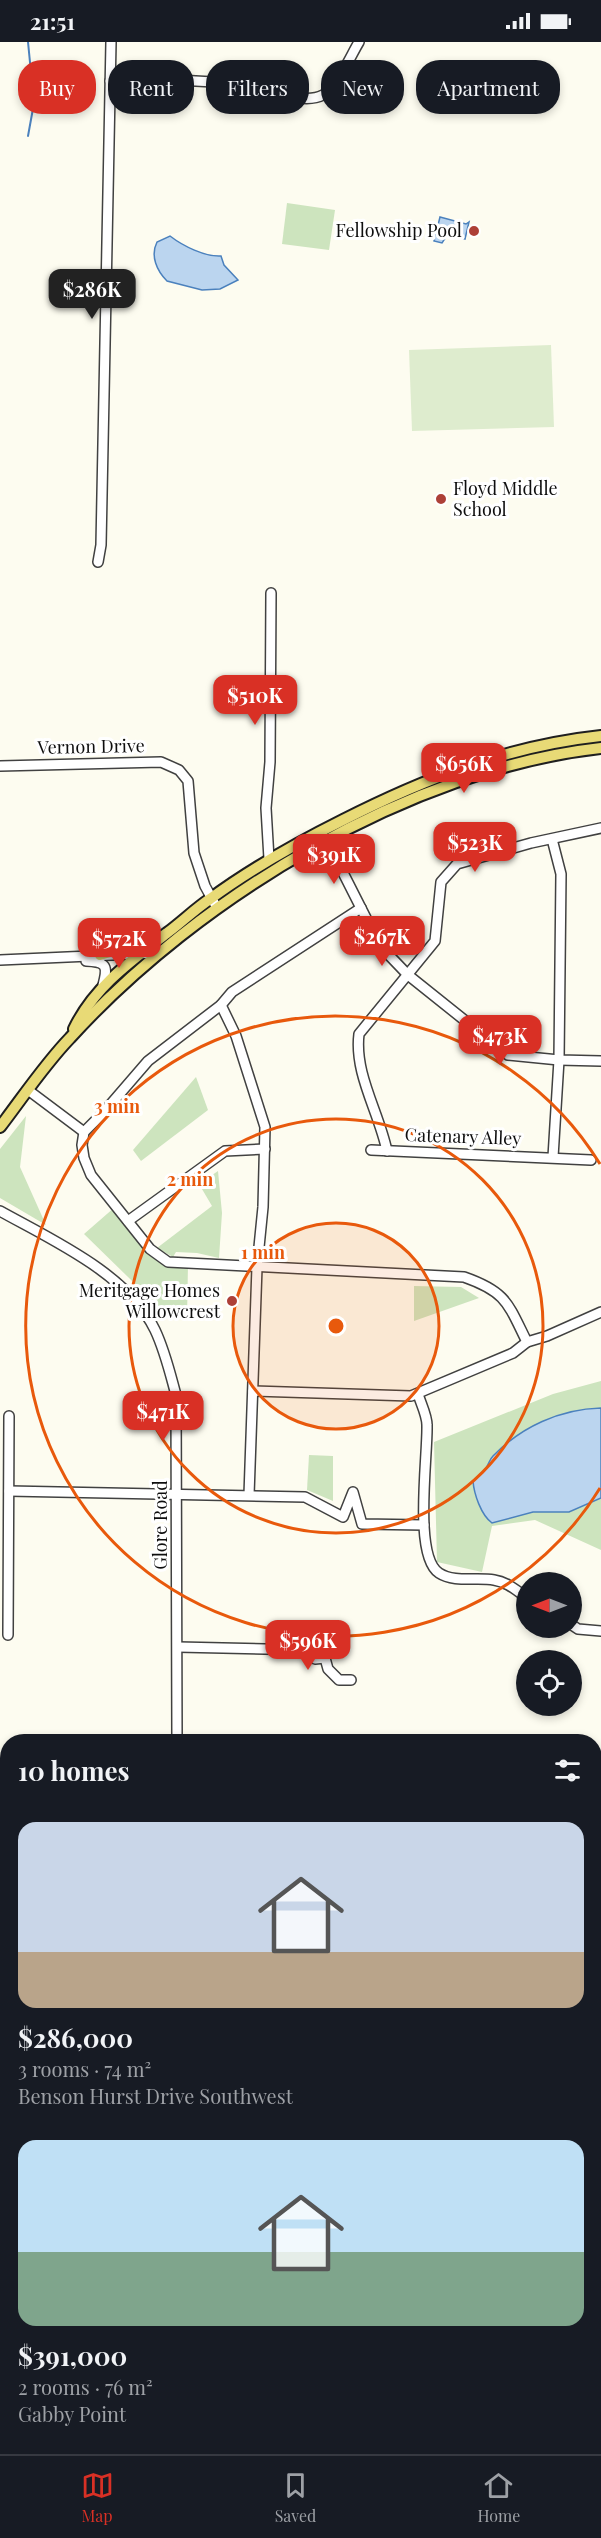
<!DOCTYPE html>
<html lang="en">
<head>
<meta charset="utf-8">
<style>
	:root { --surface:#171b24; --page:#20242c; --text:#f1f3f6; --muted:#9ea1a6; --line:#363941; --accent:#d93025 }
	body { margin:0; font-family:"Playfair Display",serif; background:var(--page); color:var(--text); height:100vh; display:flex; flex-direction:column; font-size:22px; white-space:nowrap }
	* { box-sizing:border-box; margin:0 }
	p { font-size:20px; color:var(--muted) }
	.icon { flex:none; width:33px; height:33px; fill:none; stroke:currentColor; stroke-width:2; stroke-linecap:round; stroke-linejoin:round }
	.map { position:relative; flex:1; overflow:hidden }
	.sheet { position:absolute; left:0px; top:1692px; width:602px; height:720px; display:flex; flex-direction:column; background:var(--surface); border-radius:24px 24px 0 0; box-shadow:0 3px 9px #0003 }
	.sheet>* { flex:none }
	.top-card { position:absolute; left:18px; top:18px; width:566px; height:54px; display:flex; gap:12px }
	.needle { width:39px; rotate:270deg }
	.controls { position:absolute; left:516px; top:1530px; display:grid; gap:12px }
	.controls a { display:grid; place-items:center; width:66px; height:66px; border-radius:50%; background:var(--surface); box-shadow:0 3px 9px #0003; font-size:30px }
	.price { position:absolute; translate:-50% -51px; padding:0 14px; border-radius:12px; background:var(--accent); color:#fff; font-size:20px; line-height:39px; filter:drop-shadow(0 2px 3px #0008) }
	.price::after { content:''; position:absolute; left:50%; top:36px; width:18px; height:14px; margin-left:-9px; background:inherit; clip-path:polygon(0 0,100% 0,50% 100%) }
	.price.current { background:#222; color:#fff }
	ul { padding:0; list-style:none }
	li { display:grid; align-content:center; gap:12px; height:318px; padding:0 18px }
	li span { display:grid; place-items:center; height:186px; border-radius:18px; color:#555 }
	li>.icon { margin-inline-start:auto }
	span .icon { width:108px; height:108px; fill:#fffc; stroke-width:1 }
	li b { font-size:26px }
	h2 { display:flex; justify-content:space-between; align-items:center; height:72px; padding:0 18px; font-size:26px }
	.chip { padding:0 21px; border-radius:24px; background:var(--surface); box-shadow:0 3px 9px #0003; font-size:21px; line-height:54px }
	.chip.current { background:var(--accent); color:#fff }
	.status { display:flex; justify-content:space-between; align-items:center; height:42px; padding:0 30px; background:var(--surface); direction:ltr }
	.status svg { height:16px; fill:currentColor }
	.menu { display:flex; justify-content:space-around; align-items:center; height:84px; border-top:2px solid var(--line); background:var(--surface); font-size:16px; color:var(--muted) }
	.menu a { display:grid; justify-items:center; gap:3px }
	.menu .current { color:var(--accent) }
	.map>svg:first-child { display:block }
	.green { fill:#cde4be }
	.forest { fill:#b0d29f }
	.pitch { fill:#deecce }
	.water { fill:#bbd5ef; stroke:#4b81bd; stroke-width:1.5 }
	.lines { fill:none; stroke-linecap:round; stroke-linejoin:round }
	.stream { stroke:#4b81bd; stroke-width:2 }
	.minor-casing { stroke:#414141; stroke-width:12 }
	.major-casing { stroke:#1f1f1f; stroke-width:14 }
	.minor { stroke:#fff; stroke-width:9 }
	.major { stroke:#e8da76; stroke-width:10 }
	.ring { fill:none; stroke:#e8590c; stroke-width:3 }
	.poi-dot { fill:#ad4037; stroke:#fff; stroke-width:2 }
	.labels { text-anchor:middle; stroke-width:6; stroke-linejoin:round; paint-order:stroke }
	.poi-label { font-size:18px; fill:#0e0e0e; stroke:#fff; text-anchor:end }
	.street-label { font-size:18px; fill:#0e0e0e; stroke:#fff }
	.centre { fill:#e8590c; stroke:#fff; stroke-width:3 }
	.ring-label { font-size:18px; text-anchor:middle; font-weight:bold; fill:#e8590c; stroke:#fff; stroke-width:6; stroke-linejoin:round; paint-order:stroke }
</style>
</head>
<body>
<div class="status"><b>21:51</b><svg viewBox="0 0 49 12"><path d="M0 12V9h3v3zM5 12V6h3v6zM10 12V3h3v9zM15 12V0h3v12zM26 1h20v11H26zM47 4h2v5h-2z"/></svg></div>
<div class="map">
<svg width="601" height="2412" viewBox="0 0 601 2412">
	<rect width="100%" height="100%" fill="#fdfcf0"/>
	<g class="green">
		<path d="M287,161L335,168L329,208L282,202Z"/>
		<path d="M196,1035L208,1068L141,1119L133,1108Z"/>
		<path d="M26,1074L20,1125L46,1183L0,1156V1107Z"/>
		<path d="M218,1129L222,1171L219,1216L197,1211L176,1210L173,1215L157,1206L212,1164L199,1142Z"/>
		<path d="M115,1165L145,1201L174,1223H188L187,1276L172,1266L171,1277L84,1192Z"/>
		<path d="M414,1244L461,1245L479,1256L414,1279Z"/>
		<path d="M601,1339V1508L535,1478L492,1484L482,1530L437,1520L434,1400L553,1352Z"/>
		<path d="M309,1413L333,1414V1459L307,1448Z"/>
	</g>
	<path class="forest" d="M7,2034L8,2204L0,2203V2038Z"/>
	<path class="pitch" d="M551,303L554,385L412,389L409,308Z"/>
	<g class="water">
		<path d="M440,175L466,182L469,180L465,197L448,192L442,201L434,199Z"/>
		<path d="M170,194C183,204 205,215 221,214L224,223L238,238L220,247L202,248L167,239C157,229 150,214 157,200Z"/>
		<path d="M601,1366V1456L569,1470H533L492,1481C481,1473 474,1452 473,1439C477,1435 483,1431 486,1426C489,1422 489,1418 493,1414C521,1385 560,1367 601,1366Z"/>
		<path d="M126,2404H269L277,2412H96Z"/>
	</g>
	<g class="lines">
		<path class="stream" d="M28,0L34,61L28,94"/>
		<g class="minor-casing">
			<g id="minor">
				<path d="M110,39C161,38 211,36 261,47C278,51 306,62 323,53C337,46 351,13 359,0"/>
				<path d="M98,520L101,503L111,0"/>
				<path d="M0,724L161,720L179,728L188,739L194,811L205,844L217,866"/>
				<path d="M552,797L561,832L559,1018L553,1115"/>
				<path d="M327,799L366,876L385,909L408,933L508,1013L559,1018L601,1019"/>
				<path d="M269,817L266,766L270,720L271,551"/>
				<path d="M361,866L232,950L221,963L148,1019L104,1070L84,1090L82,1103L84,1116L91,1133L150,1207L168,1220L464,1235C507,1250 508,1262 527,1300"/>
				<path d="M0,918L157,911"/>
				<path d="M86,919C107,920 108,924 103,943"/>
				<path d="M221,963L236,994L265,1085L263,1165L257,1225L249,1453"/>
				<path d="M28,1048L84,1090"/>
				<path d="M371,1108L591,1118"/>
				<path d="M387,1109C379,1070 354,1032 359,992L435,899L441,840L457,822L531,801L601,786"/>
				<path d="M0,1169C52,1198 128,1232 155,1288C165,1309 170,1331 176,1353L177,1700"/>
				<path d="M128,1179L225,1109L265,1107"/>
				<path d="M253,1349L411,1354L513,1311L527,1300L547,1294L601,1270"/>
				<path d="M418,1352C421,1362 427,1373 427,1383C428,1414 413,1514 439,1531C454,1541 477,1535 494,1538C507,1540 516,1548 526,1555"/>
				<path d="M9,1449L305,1455L343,1475L353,1450L362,1482L424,1483"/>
				<path d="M572,1583L578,1587L601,1589"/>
				<path d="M8,1593L9,1374"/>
				<path d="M178,1605L309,1608"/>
				<path d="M309,1608L314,1598H325L330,1607L325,1616L328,1627L339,1638H351"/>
				<path d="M309,1608L315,1617L325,1616"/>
				<path d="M0,1746L8,1745"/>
				<path d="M0,1981L8,1977"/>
				<path d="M0,2118H8"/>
				<path d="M594,2191L601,2194"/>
				<path d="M0,2298L8,2307"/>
				<path d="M0,2346L8,2339"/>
				<path d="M371,2404L376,2412"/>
				<path d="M595,2412L601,2395"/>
			</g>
		</g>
		<g class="major-casing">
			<g id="major">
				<path d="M100,913L139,901L157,893"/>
				<path d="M74,987C94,945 131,919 167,891C182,880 195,867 210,857C252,826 297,801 343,778C426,736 508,704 601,694"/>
				<path d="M0,1085C23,1055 44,1023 70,996C198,855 410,727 601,706"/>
			</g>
		</g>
		<use href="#minor" class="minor"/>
		<use href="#major" class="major"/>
	</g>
	<circle cx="336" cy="1284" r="103" fill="#e8590c" fill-opacity=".12"/>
	<g class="ring">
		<circle cx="336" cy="1284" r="103"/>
		<circle cx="336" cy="1284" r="207"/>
		<path d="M600 1446A310 310 0 1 1 600 1122"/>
	</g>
	<g class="poi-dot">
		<circle cx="474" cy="189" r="6"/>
		<circle cx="441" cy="457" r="6"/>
		<circle cx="232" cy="1259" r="6"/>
	</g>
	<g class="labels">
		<g class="poi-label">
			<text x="462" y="195">Fellowship Pool</text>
			<text x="453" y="453" text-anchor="start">Floyd Middle<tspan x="453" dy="21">School</tspan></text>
			<text x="220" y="1255">Meritgage Homes<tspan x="220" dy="21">Willowcrest</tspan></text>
		</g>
		<g class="street-label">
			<text transform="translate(91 705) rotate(-1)" y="6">Vernon Drive</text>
			<text transform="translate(463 1095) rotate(2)" y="6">Catenary Alley</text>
			<text transform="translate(161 1483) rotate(-90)" y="6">Glore Road</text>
		</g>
	</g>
	<circle cx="336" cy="1284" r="9" class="centre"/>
	<g class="ring-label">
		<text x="117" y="1071">3 min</text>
		<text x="190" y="1144">2 min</text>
		<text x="263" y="1217">1 min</text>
	</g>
</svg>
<div class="controls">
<a><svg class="needle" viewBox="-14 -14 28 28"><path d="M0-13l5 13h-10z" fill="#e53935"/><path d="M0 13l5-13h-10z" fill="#9ea1a6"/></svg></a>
<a><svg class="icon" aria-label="locate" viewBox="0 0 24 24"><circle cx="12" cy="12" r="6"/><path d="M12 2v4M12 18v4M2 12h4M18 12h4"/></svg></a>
</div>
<b class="price current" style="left:92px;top:278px">$286K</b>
<b class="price" style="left:255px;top:684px">$510K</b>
<b class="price" style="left:464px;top:752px">$656K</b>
<b class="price" style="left:475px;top:831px">$523K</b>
<b class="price" style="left:334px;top:843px">$391K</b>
<b class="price" style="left:382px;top:925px">$267K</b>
<b class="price" style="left:119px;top:927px">$572K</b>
<b class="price" style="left:500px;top:1024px">$473K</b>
<b class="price" style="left:163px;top:1400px">$471K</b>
<b class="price" style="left:308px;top:1629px">$596K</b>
<div class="top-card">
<a class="chip current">Buy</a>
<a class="chip">Rent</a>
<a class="chip">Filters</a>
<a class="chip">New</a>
<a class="chip">Apartment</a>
</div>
<section class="sheet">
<h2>10 homes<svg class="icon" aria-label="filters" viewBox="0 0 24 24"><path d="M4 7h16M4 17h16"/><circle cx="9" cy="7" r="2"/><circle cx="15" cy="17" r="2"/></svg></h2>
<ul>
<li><span style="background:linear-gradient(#c9d6e8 70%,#b9a48a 0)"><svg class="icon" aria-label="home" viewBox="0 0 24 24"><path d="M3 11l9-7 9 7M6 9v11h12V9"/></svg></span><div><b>$286,000</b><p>3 rooms · 74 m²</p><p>Benson Hurst Drive Southwest</p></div></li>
<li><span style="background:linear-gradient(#bfe0f5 60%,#7fa58c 0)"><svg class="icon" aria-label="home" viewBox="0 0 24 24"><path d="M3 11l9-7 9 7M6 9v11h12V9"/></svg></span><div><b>$391,000</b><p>2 rooms · 76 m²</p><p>Gabby Point</p></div></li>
</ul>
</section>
</div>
<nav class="menu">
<a class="current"><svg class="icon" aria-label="map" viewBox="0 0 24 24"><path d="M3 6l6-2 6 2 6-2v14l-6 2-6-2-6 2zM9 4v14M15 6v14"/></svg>Map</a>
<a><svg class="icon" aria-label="saved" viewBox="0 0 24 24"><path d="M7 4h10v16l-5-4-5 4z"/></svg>Saved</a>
<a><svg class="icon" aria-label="home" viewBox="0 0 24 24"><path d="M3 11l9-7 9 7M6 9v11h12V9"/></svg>Home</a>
</nav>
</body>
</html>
